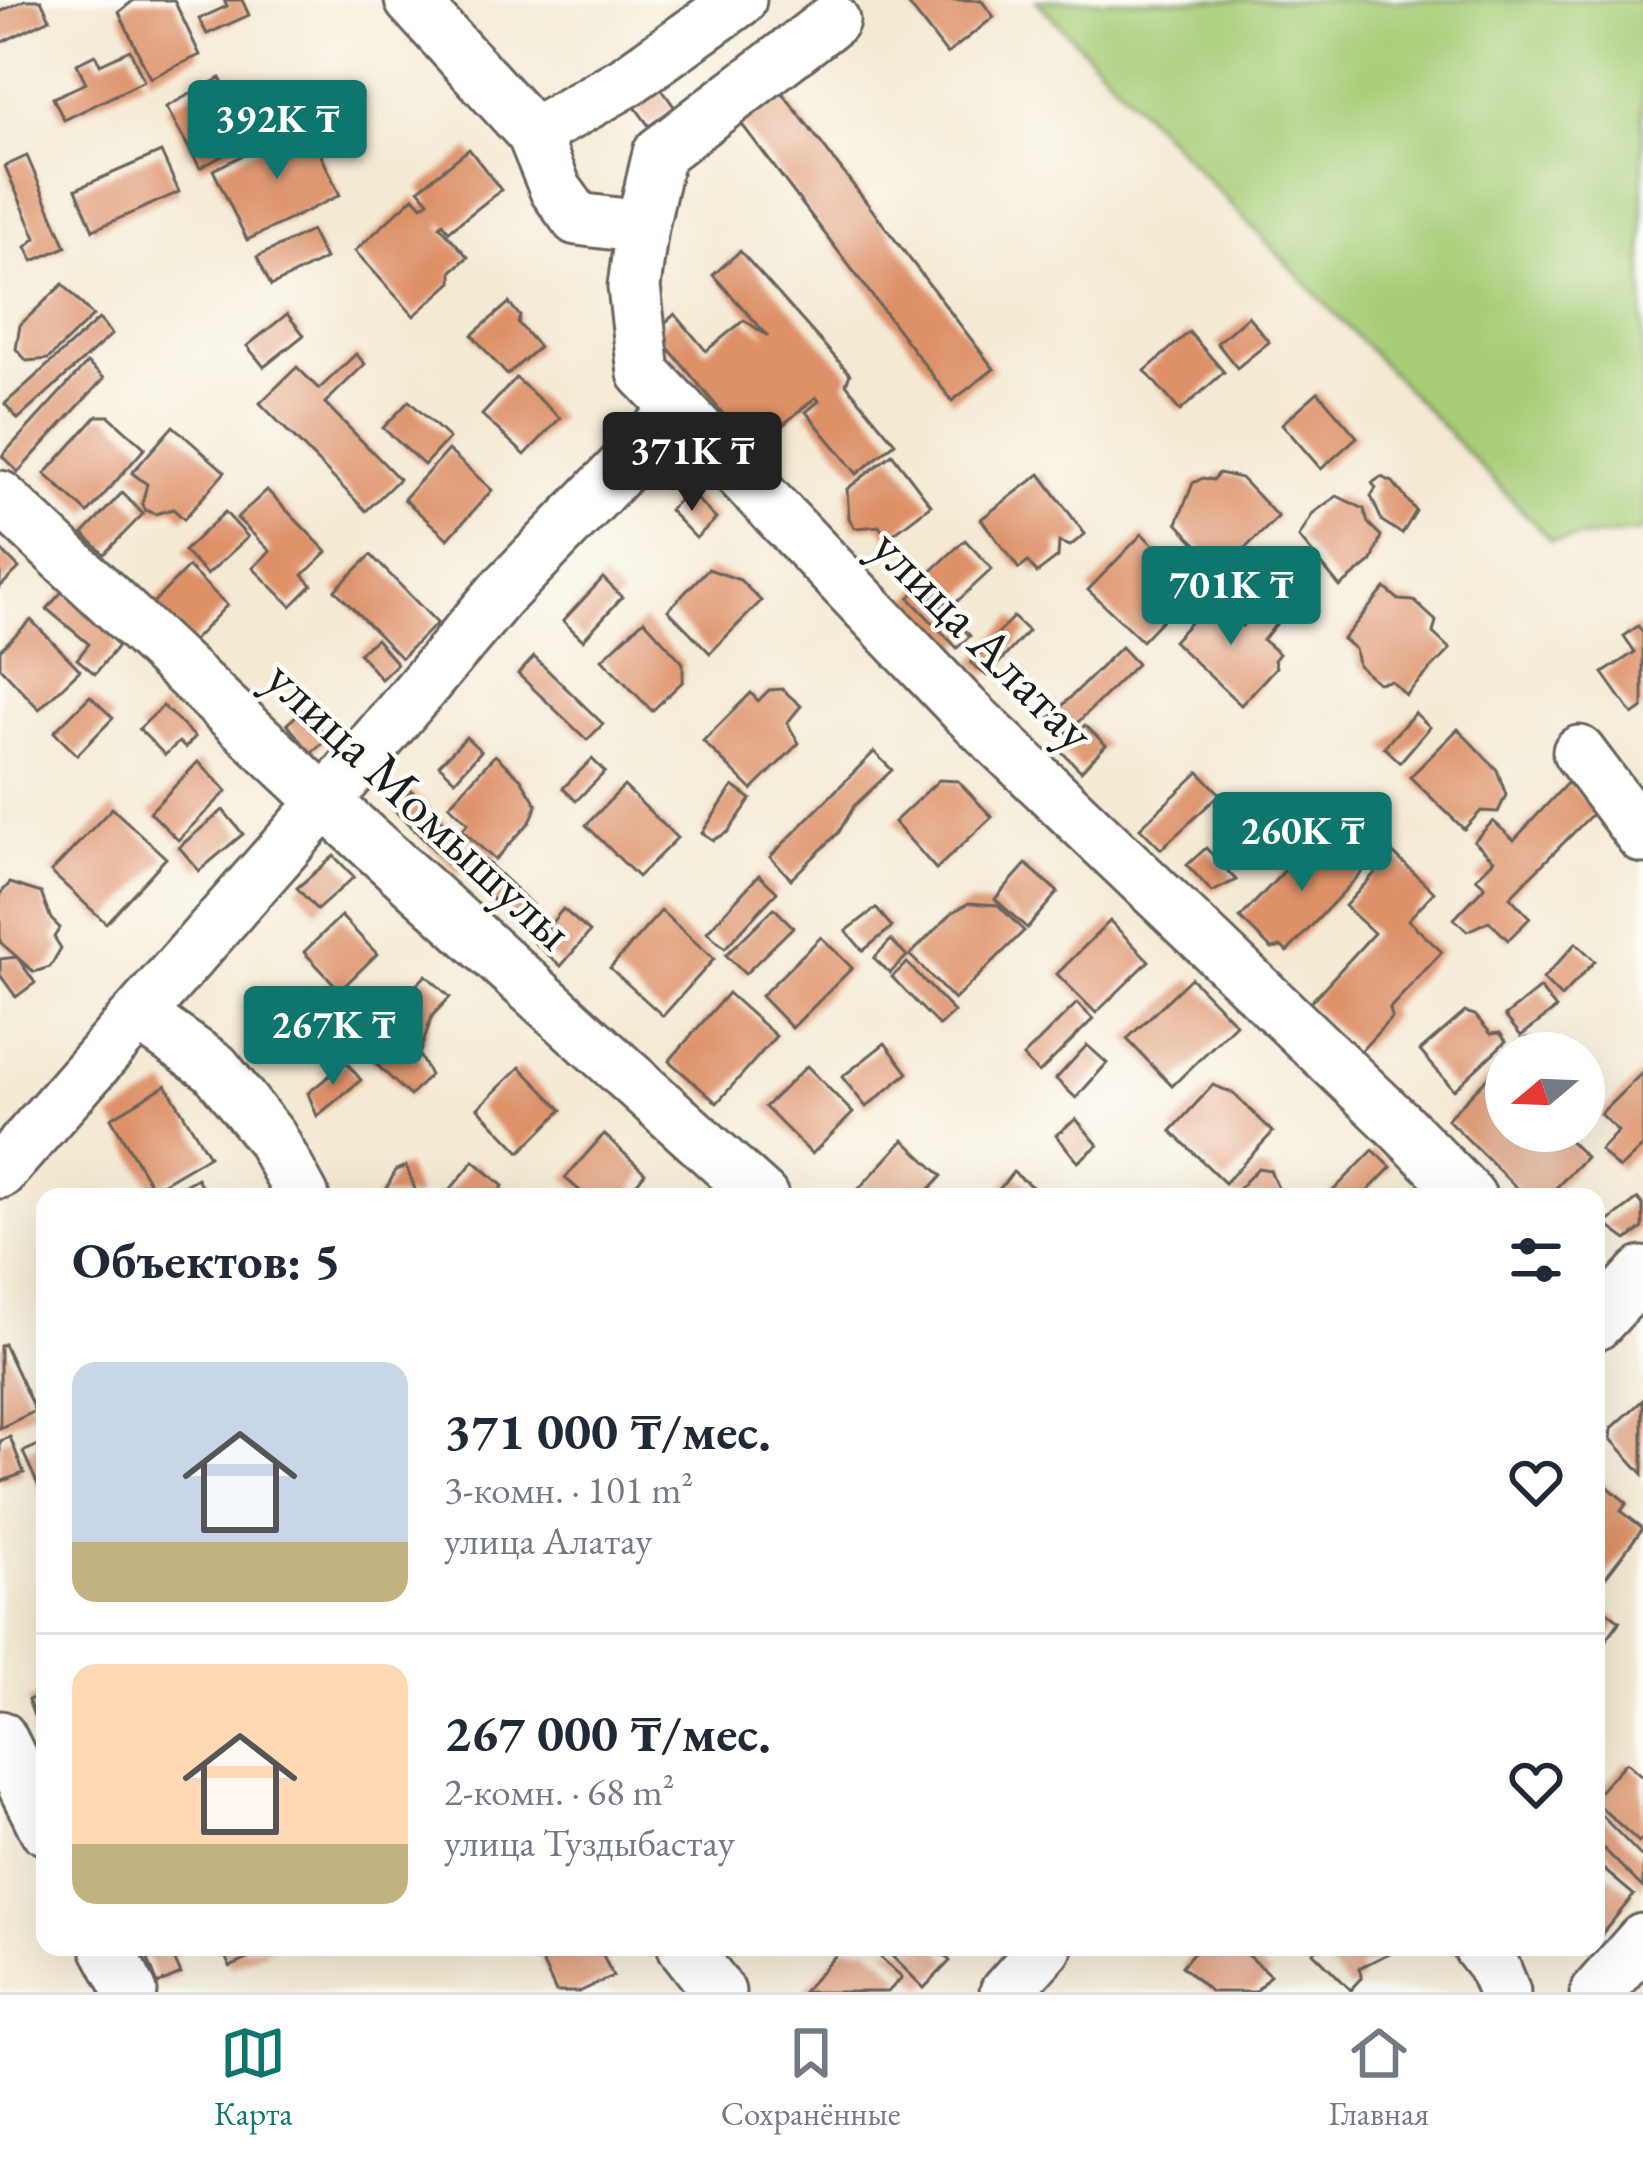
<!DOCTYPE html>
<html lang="ru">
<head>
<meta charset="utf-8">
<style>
	:root { --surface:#fff; --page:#f6f6f7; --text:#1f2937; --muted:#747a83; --line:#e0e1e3; --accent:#0f766e }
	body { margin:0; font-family:"EB Garamond",serif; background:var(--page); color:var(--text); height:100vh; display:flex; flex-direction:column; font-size:45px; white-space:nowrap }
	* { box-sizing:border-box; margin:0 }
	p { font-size:39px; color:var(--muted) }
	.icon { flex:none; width:66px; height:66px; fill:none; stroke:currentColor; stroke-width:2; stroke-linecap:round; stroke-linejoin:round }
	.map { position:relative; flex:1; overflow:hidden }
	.panel { position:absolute; left:36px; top:1188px; width:1569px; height:768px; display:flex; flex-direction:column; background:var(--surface); border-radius:24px; box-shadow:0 12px 48px #0002 }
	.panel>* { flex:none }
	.needle { width:78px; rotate:251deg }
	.controls { position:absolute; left:1485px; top:1032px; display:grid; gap:24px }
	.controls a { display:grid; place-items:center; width:120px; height:120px; border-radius:50%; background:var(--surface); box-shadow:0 12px 48px #0002; font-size:60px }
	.price { position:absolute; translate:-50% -102px; padding:0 27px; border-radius:12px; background:var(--accent); color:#fff; font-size:39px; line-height:78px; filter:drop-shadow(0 3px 6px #0008) }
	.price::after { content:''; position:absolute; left:50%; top:72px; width:36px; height:27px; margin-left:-18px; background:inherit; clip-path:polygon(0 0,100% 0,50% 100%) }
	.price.current { background:#222; color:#fff }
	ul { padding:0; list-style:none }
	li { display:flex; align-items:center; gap:36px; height:300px; padding:0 36px }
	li+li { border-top:3px solid var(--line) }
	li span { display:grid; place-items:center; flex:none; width:336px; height:240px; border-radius:24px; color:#555 }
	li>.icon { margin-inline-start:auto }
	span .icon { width:144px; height:144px; fill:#fffc; stroke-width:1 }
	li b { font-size:51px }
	h2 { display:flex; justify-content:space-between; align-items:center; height:144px; padding:0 36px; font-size:51px }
	.tabs { display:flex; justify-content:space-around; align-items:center; height:168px; border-top:3px solid var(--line); background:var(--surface); font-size:33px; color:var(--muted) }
	.tabs a { display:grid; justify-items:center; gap:6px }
	.tabs .current { color:var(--accent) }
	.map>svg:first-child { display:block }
	.green { fill:#a7cd77; stroke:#62744a; stroke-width:3 }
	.building { fill:#dd9168 }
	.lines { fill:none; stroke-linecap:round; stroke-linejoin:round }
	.minor-casing { stroke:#68645c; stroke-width:57 }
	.minor { stroke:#fff; stroke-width:51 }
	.labels { text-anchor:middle; stroke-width:9; stroke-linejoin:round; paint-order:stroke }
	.street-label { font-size:54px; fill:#1c1c1c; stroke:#fdfcf7 }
</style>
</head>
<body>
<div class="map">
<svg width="1643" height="1992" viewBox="0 0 1643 1992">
	<rect width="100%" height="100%" fill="#fdfcf7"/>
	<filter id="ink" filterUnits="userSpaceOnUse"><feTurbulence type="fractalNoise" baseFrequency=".00833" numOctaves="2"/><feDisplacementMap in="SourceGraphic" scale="24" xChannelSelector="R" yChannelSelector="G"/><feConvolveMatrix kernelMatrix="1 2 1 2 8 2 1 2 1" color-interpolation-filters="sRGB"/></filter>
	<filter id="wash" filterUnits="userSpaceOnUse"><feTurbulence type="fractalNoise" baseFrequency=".004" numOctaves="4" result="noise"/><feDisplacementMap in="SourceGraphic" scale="48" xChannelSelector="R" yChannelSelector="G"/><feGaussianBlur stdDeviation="2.7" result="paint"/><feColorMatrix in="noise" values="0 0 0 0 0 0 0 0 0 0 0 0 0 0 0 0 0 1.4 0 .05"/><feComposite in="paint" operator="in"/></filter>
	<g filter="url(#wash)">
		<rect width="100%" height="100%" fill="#f4ead3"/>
		<path class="green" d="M1036,0H1643V532L1551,541Z"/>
		<g id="blocks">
			<g class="building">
				<path d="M25,0H41L50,19L0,43V12Z"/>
				<path d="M134,0H174L200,55L150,78L119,12Z"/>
				<path d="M224,0H242L249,15L207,34L199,19L227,6Z"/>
				<path d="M905,0H981L994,17L947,54Z"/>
				<path d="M130,50L144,81L64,120L53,98L86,83L77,64L95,55L100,64Z"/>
				<path d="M220,78L253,139L200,168L166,107Z"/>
				<path d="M775,83L994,369L952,401L734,114Z"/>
				<path d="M658,84L675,108L649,126L632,103Z"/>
				<path d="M306,124L340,195L247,240L213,170Z"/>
				<path d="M469,149L501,190L449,231L443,223L440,226L468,257L452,271V282L414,316L355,251L414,197L422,206L429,201L419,189Z"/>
				<path d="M161,152L179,192L93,230L76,189Z"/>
				<path d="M27,156L66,247L33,261L26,247L36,238L5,166Z"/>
				<path d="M311,231L325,259L271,286L257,257Z"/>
				<path d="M740,251L850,374L846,384L895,443L857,474L806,412L819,401L816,397L753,450L655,332L675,314L706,351L744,320L768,336L713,275Z"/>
				<path d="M63,284L93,316L48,359L27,361L16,349L20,325Z"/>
				<path d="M509,303L520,316L518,323L539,347L507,375L472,335Z"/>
				<path d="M287,314L304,335L264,367L247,346Z"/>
				<path d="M1248,316L1269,342L1237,368L1217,343Z"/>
				<path d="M99,319L112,334L18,419L5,404Z"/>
				<path d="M1189,332L1224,372L1180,411L1145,371Z"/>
				<path d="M356,354L365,364L325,403L399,479L366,511L260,403L297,367L319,389Z"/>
				<path d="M87,363L104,378L18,472L2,456Z"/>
				<path d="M516,378L560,418L525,455L482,415Z"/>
				<path d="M1318,392L1357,437L1321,469L1282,424Z"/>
				<path d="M409,401L449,438L424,465L383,428Z"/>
				<path d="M97,416H109L145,448L88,513L45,474Z"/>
				<path d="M173,426L225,472L184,519L173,509L155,514L145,510L142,504L147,484L132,473Z"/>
				<path d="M448,450L492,490L448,539L404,499Z"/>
				<path d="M892,454L931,505L888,538L879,526L855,528L849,518L847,489Z"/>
				<path d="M1219,473L1241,478L1278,517L1221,571L1177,523L1193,483L1203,478L1213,480Z"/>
				<path d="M1040,474L1085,534L1070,546L1059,542L1058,557L1037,573L1028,562L1019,569L981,519Z"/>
				<path d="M1381,477L1393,482L1416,511L1402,534L1382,521L1371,496L1376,488L1372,483Z"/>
				<path d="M267,490L327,552L303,575L312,585L291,606L253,568L270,551L237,518Z"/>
				<path d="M689,491L716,519L696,538L669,510Z"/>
				<path d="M122,493L143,514L104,554L83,534Z"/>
				<path d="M1337,496L1364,509L1368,523L1381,536L1372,561L1340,587L1299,537L1313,513Z"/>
				<path d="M225,512L248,537L207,575L184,551Z"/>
				<path d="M1142,534L1195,585L1142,641L1088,590Z"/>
				<path d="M965,540L992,569L950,608L923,579Z"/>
				<path d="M0,549L19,568L0,587Z"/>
				<path d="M371,555L437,623L401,658L335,590Z"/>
				<path d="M188,567L227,605L192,642L152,604Z"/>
				<path d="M708,569L740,580L761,601L710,653L668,610Z"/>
				<path d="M603,578L622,597L583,640L563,621Z"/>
				<path d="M922,585L970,636L957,648L909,598Z"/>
				<path d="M1385,588L1399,600L1414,601L1436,621L1433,633L1450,649L1406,695L1391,681L1378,683L1358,665L1355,649L1343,639Z"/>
				<path d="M64,589L113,629L117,647L95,674L77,659L89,644L47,609Z"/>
				<path d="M1215,596L1242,626L1258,607L1277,623L1263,640L1279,654L1274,660L1276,667L1241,705L1173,641Z"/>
				<path d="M1013,617L1028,631L987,676L971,663Z"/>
				<path d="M31,620L80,670L39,709L0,667V650Z"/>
				<path d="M644,620L683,663V681L652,711L602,659Z"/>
				<path d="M1638,626L1643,633V708L1633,715L1603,673L1635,652L1624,636Z"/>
				<path d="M376,639L397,664L381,679L359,653Z"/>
				<path d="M1121,647L1137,664L1067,733L1051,717Z"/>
				<path d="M534,657L603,724L587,740L518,674Z"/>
				<path d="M782,689L801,706L787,723L799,743L752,790L703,741L751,693L758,701L769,690Z"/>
				<path d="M90,696L113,718L77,755L54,732Z"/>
				<path d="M163,706L195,737L185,748L179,742L165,755L139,729Z"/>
				<path d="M304,709L329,738L311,753L287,724Z"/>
				<path d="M1415,713L1430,727L1400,762L1384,747Z"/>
				<path d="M1085,725L1106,745L1081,771L1060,750Z"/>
				<path d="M1458,729L1497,770L1506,795L1498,812L1481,811L1464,829L1410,777Z"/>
				<path d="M466,737L481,751L455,780L439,765Z"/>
				<path d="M874,752L892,770L854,806L839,832L791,879L770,857Z"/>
				<path d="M495,755L521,779L537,805L530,822L495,860L462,830L468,823L449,805Z"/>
				<path d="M592,759L605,772L576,801L563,788Z"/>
				<path d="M198,762L227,791L178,840L150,812Z"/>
				<path d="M1199,772L1220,794L1161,849L1140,828Z"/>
				<path d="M939,780L958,781L992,817L936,869L894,822Z"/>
				<path d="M1567,783L1596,810L1510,897L1530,918L1508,940L1489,921L1467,931L1454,919L1485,886L1476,878L1494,860L1474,841L1493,821L1514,840Z"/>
				<path d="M624,786L677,838L638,877L586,825Z"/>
				<path d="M733,786L751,799L728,832L713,840L702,833Z"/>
				<path d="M412,791L477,855L459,874L394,810Z"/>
				<path d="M112,808L166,858L106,923L51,872Z"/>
				<path d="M223,810L243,834L199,871L179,847Z"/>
				<path d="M1321,832L1363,871L1287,952L1282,947L1272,949L1240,918Z"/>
				<path d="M1206,848L1236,880L1212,892L1187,865Z"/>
				<path d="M1393,853L1434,892L1408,920L1442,952L1390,1008L1392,1017L1361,1051L1309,1004L1374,933L1345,906Z"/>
				<path d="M334,856L354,877L317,910L297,888Z"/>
				<path d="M485,860L532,905L515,922L469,876Z"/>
				<path d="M1026,864L1058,892L1027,928L995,899Z"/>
				<path d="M759,875L777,892L725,948L707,932Z"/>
				<path d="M10,883L41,893L51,919L60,928L54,937L61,948L50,967L34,972L17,957L35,983L16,997L0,975V959L17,957L0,942V894Z"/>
				<path d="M969,903L998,905L1024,931L954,1000L910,955L953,912Z"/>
				<path d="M774,908L793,927L745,974L726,955Z"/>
				<path d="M876,908L892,927L863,951L846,931Z"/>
				<path d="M563,909L590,932L561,966L535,943Z"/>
				<path d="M661,911L714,959L663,1016L610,968Z"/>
				<path d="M341,916L377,954L340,990L304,952Z"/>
				<path d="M1110,921L1149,961L1096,1013L1057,974Z"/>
				<path d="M821,937L852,968L792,1028L761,996Z"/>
				<path d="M891,940L907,956L890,973L874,958Z"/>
				<path d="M1576,943L1595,961L1561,997L1543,979Z"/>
				<path d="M907,963L954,1012L939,1026L892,977Z"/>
				<path d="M426,975L450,997L432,1016L419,1055L430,1075L410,1096L358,1047Z"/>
				<path d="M1191,978L1236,1024L1172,1086L1127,1039Z"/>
				<path d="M1540,988L1556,1009L1521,1036L1505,1016Z"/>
				<path d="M728,993L776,1036L717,1103L669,1061Z"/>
				<path d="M1077,1003L1093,1019L1039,1073L1023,1057Z"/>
				<path d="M1465,1012L1475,1015L1491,1034L1500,1033L1506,1041L1454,1090L1420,1051Z"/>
				<path d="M1527,1038L1545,1042L1550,1053H1512Z"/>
				<path d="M885,1043L908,1073L866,1107L842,1077Z"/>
				<path d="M1087,1045L1107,1063L1076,1098L1056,1079Z"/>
				<path d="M1506,1059V1131H1559L1586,1157L1547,1197H1526L1447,1119Z"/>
				<path d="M346,1062L361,1080L317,1116L308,1093Z"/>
				<path d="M807,1066L853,1113L812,1154L765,1107Z"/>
				<path d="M520,1067L562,1110L520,1152L478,1108Z"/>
				<path d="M1643,1072V1146L1619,1169L1600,1150L1618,1131L1600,1114Z"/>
				<path d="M166,1085L209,1156L153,1189L111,1118Z"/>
				<path d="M1213,1085L1233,1093L1273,1132L1225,1183L1171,1131Z"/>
				<path d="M1076,1119L1098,1145L1078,1162L1056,1135Z"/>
				<path d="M604,1134L645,1173L626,1197H587L565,1178Z"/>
				<path d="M904,1140L942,1176L922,1197H851Z"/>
				<path d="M1373,1150L1391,1167L1362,1197H1327Z"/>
				<path d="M474,1161L503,1186L494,1197H444Z"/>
				<path d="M406,1166L418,1197H373L385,1191L396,1170Z"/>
				<path d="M1258,1168L1270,1170L1282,1197H1231Z"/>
				<path d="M1013,1172L1045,1197H993Z"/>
				<path d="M197,1178L207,1197H164Z"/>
				<path d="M1638,1199L1643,1205V1228L1627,1240L1605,1224Z"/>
				<path d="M4,1344L35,1411L0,1428V1346Z"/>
				<path d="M1643,1400V1474L1611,1439L1612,1428Z"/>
				<path d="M10,1437L24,1473L0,1482V1441Z"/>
				<path d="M45,1442V1500L23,1452Z"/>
				<path d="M1601,1481L1627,1503L1621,1511L1643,1528L1604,1579L1596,1572V1487Z"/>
				<path d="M1596,1603L1620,1621L1607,1639L1596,1631Z"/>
				<path d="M45,1694V1724L38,1727L28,1700Z"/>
				<path d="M1626,1762L1643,1777V1838L1639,1842L1596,1803V1795Z"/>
				<path d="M1596,1810L1643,1858V1888L1596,1841Z"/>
				<path d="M1596,1863L1634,1895L1596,1941Z"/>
				<path d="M159,1947H169L181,1974L158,1984L145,1952Z"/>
				<path d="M221,1947H274L230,1967Z"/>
				<path d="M535,1947H599L613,1976L579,1992H556Z"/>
				<path d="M843,1947H869L902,1977L888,1992H803Z"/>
				<path d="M883,1947H936L950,1961L924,1988Z"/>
				<path d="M1198,1947H1238L1270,1975L1255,1992H1211L1182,1966Z"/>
				<path d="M1319,1947H1402L1359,1968L1362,1978L1351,1990L1313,1952Z"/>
			</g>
		</g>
	</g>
	<g filter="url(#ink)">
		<use href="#blocks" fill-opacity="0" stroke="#68645c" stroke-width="3"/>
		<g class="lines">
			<g class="minor-casing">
				<g id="minor">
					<path d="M411,0L533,134L556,190L577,219L642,227L634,287L644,373L965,710L1396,1122L1470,1197"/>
					<path d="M533,134L625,82L740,0"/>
					<path d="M642,227L659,153L833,20"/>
					<path d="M0,497L325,802L762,1197"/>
					<path d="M1579,752L1643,837"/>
					<path d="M139,1015L215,1068L271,1138L303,1197"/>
					<path d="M0,1172L325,802L498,597L679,409"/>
					<path d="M1596,1324L1643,1273"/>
					<path d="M0,1737L45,1828"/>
					<path d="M107,1947L131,1992"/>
					<path d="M684,1947L719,1992"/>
					<path d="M1479,1947L1493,1965L1504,1992"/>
					<path d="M1006,1992L1046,1947"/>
					<path d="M1597,1992L1643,1940"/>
				</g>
			</g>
			<use href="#minor" class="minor"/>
		</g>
	</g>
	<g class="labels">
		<g class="street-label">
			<text transform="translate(984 639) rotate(45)" y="19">улица Алатау</text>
			<text transform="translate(420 804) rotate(43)" y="19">улица Момышулы</text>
		</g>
	</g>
</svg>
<div class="controls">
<a><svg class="needle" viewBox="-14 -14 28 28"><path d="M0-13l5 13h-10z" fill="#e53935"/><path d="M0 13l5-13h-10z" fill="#747a83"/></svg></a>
</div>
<b class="price" style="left:277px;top:182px">392K ₸</b>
<b class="price current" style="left:692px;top:514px">371K ₸</b>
<b class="price" style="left:1231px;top:648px">701K ₸</b>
<b class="price" style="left:1302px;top:894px">260K ₸</b>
<b class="price" style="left:333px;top:1088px">267K ₸</b>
<section class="panel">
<h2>Объектов: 5<svg class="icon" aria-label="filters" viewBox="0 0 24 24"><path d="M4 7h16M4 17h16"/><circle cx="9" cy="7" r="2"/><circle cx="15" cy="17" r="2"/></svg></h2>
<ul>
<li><span style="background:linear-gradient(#c9d6e8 75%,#c2b280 0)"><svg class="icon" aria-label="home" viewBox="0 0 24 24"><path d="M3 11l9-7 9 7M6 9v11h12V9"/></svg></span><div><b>371 000 ₸/мес.</b><p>3-комн. · 101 m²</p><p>улица Алатау</p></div><svg class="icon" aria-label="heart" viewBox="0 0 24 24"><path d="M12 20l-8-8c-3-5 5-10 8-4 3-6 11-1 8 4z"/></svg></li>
<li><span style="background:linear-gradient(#ffd9b3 75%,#c2b280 0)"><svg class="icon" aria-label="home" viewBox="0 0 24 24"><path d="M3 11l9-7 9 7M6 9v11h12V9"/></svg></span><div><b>267 000 ₸/мес.</b><p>2-комн. · 68 m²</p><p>улица Туздыбастау</p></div><svg class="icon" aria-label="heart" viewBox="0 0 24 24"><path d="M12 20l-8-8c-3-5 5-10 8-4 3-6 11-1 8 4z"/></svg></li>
</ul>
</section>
</div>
<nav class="tabs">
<a class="current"><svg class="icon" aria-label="map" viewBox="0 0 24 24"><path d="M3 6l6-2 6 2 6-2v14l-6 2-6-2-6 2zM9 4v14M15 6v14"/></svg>Карта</a>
<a><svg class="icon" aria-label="saved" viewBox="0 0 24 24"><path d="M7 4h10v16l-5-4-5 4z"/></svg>Сохранённые</a>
<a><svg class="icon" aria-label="home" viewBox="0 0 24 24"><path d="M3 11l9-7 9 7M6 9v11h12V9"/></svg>Главная</a>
</nav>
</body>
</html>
